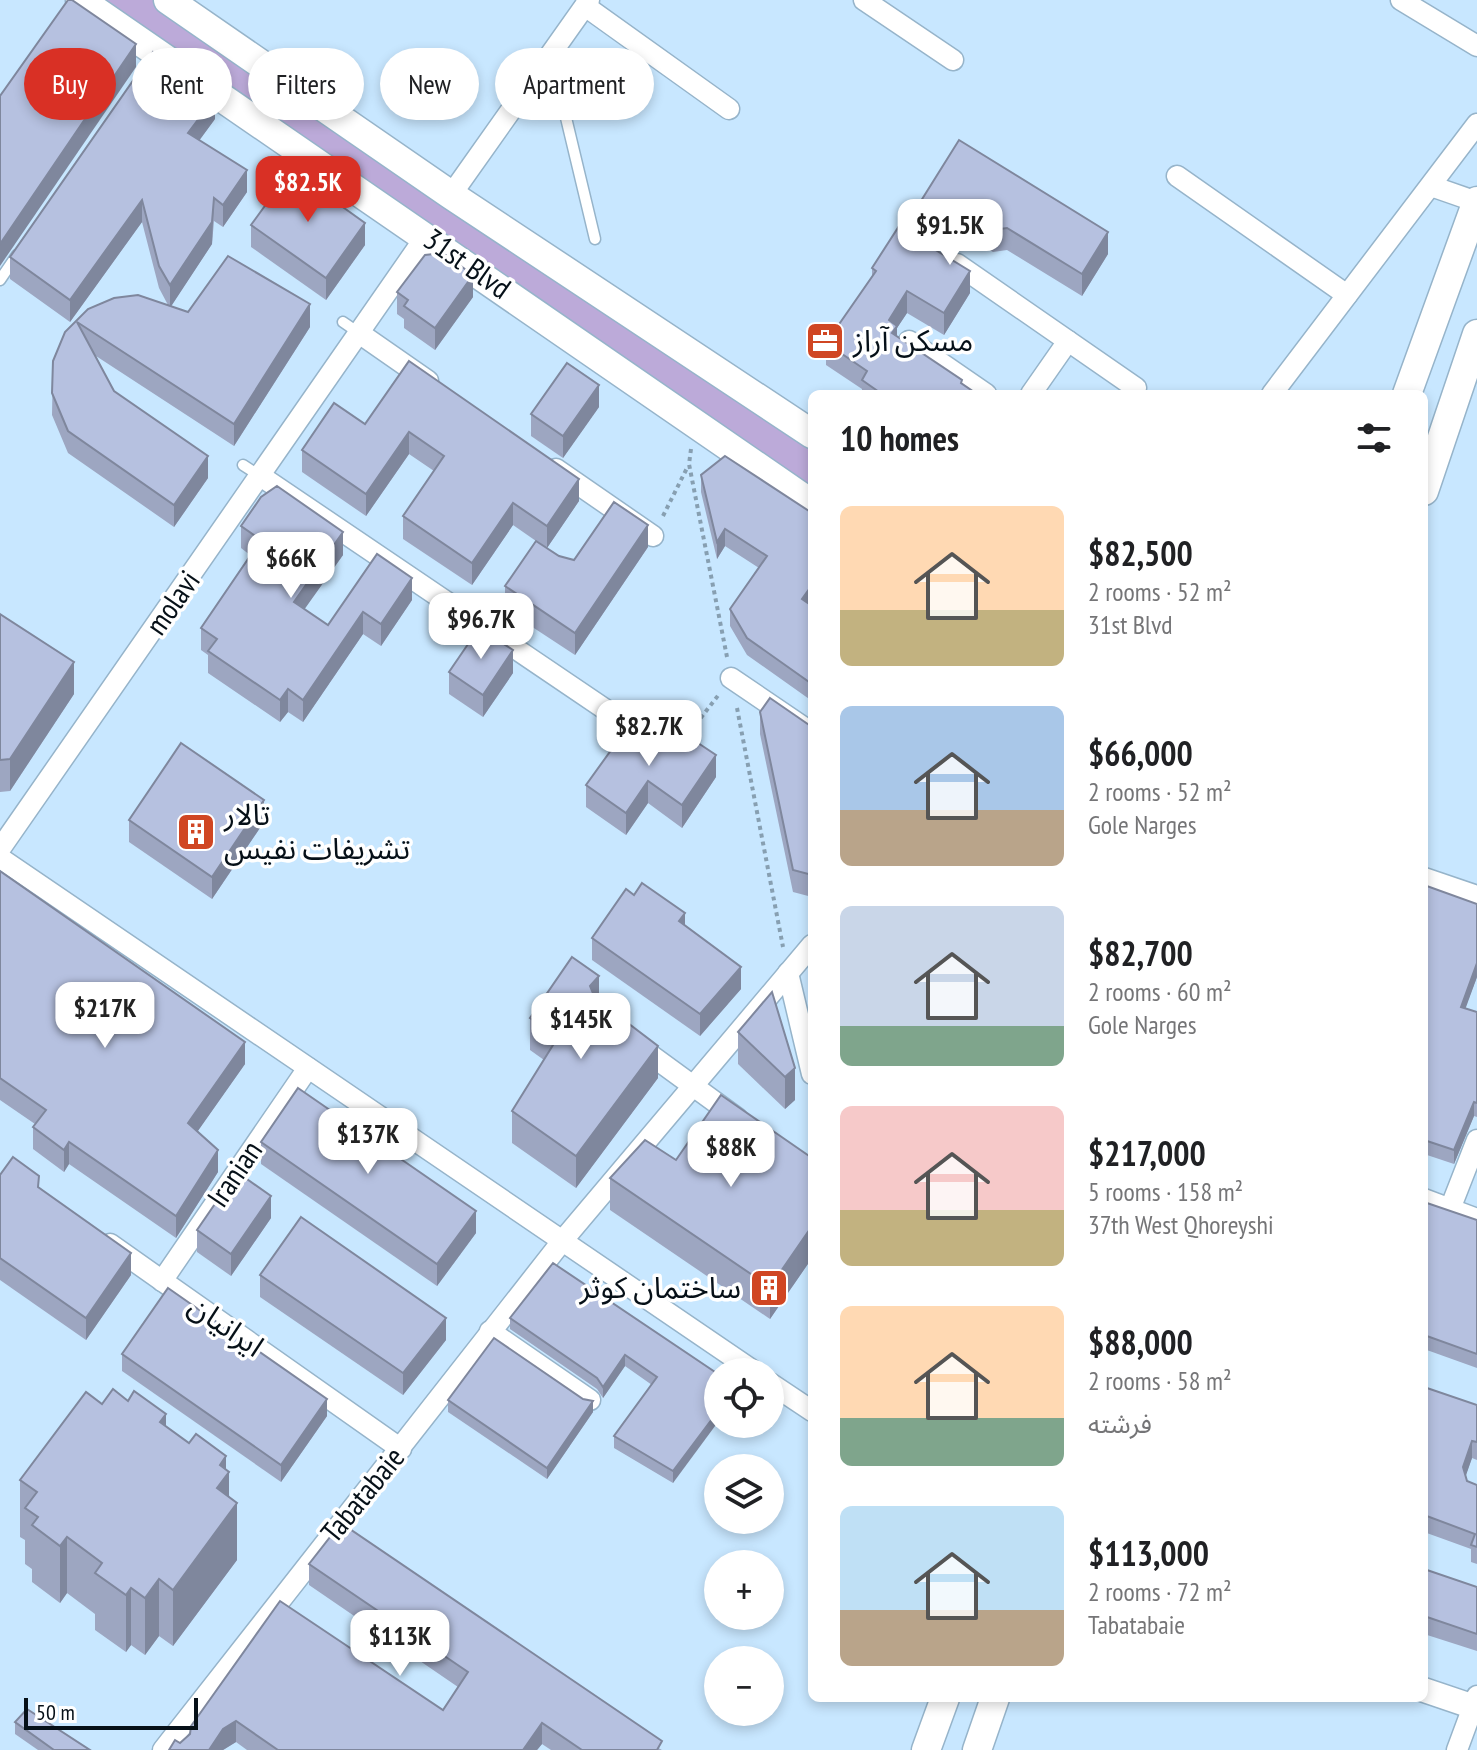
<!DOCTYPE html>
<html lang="en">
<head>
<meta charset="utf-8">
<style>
	:root { --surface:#fff; --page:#f6f6f6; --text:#202124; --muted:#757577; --accent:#d93025 }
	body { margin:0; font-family:"PT Sans Narrow","Noto Sans Arabic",sans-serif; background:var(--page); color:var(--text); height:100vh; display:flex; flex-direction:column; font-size:30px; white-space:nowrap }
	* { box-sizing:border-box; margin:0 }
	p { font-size:26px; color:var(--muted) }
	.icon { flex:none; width:44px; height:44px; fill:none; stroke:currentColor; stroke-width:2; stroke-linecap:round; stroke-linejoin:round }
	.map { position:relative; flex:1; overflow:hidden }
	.panel { position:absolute; left:808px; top:390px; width:620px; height:1312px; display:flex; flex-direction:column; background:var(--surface); border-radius:12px; box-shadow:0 4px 12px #0003 }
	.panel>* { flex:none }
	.guide { position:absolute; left:24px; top:48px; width:664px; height:72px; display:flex; gap:16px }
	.fabs { position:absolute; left:704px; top:1358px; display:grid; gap:16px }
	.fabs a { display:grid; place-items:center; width:80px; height:80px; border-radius:50%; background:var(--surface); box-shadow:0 4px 12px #0003; font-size:40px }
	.scale { position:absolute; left:24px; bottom:20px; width:174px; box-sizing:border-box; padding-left:8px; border:4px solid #061018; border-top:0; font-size:22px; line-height:28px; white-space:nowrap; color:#061018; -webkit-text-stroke:6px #fff; paint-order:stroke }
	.price { position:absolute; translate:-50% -68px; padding:0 18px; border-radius:16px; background:#fff; color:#222; font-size:26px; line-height:52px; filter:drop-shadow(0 2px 4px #0008) }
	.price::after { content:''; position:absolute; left:50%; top:48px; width:24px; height:18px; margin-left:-12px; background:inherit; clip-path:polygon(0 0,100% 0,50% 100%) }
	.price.current { background:var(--accent); color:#fff }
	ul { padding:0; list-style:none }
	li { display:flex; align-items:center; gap:24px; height:200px; padding:0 32px }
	li span { display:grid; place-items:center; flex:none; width:224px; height:160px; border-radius:12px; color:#555 }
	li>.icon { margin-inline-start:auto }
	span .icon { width:96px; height:96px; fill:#fffc; stroke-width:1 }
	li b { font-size:34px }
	h2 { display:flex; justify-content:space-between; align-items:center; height:96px; padding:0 32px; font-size:34px }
	.pill { padding:0 28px; border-radius:36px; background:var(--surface); box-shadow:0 4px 12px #0003; font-size:28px; line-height:72px }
	.pill.current { background:var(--accent); color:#fff }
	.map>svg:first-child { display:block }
	.green { fill:#bcaad9 }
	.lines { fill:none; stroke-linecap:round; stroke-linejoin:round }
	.service-casing { stroke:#96b4ca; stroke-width:13 }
	.minor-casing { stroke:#96b4ca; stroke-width:23 }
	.tertiary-casing { stroke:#96b4ca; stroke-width:27 }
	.secondary-casing { stroke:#96b4ca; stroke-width:31 }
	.path { stroke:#879fb1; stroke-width:4; stroke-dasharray:4 4; stroke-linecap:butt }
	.service { stroke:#fff; stroke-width:10 }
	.minor { stroke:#fff; stroke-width:20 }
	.tertiary { stroke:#fff; stroke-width:24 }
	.secondary { stroke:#fff; stroke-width:28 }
	.wall { fill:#9da6c1 }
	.shaded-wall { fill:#7f879d }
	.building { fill:#b6c1e0; stroke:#7f879d; stroke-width:2 }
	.labels { text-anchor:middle; stroke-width:7; stroke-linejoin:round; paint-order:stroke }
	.street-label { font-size:30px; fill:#061018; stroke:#fff }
	.poi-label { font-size:30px; fill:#061018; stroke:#fff; text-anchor:start }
</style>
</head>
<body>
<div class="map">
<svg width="1477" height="1750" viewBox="0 0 1477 1750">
	<rect width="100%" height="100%" fill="#c8e7ff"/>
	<path class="green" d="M88,0H157L812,441V494Z"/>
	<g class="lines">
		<g class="service-casing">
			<g id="service">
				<path d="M551,55L595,239"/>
				<path d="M0,280L17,255"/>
				<path d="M343,322L359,333"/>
				<path d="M243,465L260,476"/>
			</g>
		</g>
		<g class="minor-casing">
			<g id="minor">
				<path d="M864,0L953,60"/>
				<path d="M1401,0L1477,46"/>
				<path d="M585,6L729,109"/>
				<path d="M1177,176L1347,295"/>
				<path d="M1431,186L1477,202"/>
				<path d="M451,195L589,0"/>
				<path d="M957,264L1136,388"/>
				<path d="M359,333L428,381"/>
				<path d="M909,341L986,394"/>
				<path d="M1031,394L1068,341"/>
				<path d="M1272,394L1477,124"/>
				<path d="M556,469L653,536"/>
				<path d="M262,477L649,739"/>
				<path d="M731,678L812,733"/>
				<path d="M0,849L426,236"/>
				<path d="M0,858L755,1372"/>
				<path d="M1424,878L1477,896"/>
				<path d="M788,973L812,1074"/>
				<path d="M637,1045L737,1118"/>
				<path d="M1424,1199L1477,1219"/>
				<path d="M1450,1209L1477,1140"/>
				<path d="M110,1244L401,1449"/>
				<path d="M162,1281L308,1068"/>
				<path d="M490,1331L590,1400"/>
				<path d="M770,1383L812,1411"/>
				<path d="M163,1750L563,1240L812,945"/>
				<path d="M1457,1750L1477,1696"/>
			</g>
		</g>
		<g class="tertiary-casing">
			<path id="tertiary" d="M1424,1690L1477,1708"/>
		</g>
		<g class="secondary-casing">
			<g id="secondary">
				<path d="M80,0L812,504"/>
				<path d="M168,0L451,195L812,434"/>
				<path d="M1407,394L1477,201"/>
				<path d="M1424,491L1477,334"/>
				<path d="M926,1750L945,1698"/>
				<path d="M977,1750L995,1698"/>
			</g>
		</g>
		<g class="path">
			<path d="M691,449L689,464L727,657"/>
			<path d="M663,516L688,466"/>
			<path d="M737,708L783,947"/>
			<path d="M686,737L720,693"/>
		</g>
		<use href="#service" class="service"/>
		<use href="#minor" class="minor"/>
		<use href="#tertiary" class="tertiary"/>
		<use href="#secondary" class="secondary"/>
	</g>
	<g class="wall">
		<path d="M215,119L199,140L247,192L223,227L214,221L212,244L171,306L188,312L310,327L234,446L96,356L114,391L208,478L174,527L68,453L52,415L53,361L88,309L168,305L159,288L142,222L70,322L10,279V257Z"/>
		<path d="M959,140L1108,254L1082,296L1007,250L993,252L948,225L937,242L938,252L970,293L944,335L907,313L897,328V337L977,394H862V389L826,365V343L872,276V268L914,212Z"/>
		<path d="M251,225L365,245L326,300L251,247Z"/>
		<path d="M397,292L473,297L435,350L404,328V319L397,314Z"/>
		<path d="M409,361L579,501L547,548L559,556L574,560L648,547L575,655L505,609V586L536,541L513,525L472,585L403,539V516L434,471L409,454L366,516L302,472V450L365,424Z"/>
		<path d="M599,407L563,458L531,436V414Z"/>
		<path d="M701,475L812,513V601L810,604L812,606V701L747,655L730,626V609L759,568L725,546L717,559L701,492Z"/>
		<path d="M241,526L343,555L304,609L328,625L377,554L412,600L381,646L363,634L303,722L288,712L280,722L208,673V655L201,650V628L250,555L241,548Z"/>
		<path d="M0,614L74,694L10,791L0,792Z"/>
		<path d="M449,672L513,673L483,717L449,694Z"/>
		<path d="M760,712L812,727V897L793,892L760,734Z"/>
		<path d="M716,777L682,828L648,803L626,835L586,807V785Z"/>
		<path d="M129,820L264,822L212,899L129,842Z"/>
		<path d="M0,871L245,1064L197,1132L218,1172L176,1238L69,1164L64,1172L33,1149V1127L35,1124L0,1100Z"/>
		<path d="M1424,885L1477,904V977L1465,1008L1477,1012V1117L1474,1116L1454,1164L1424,1154Z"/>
		<path d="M685,926L741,989L700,1036L592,960V938Z"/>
		<path d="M772,992L795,1100L785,1109L738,1064V1032Z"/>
		<path d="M599,1002L658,1078L576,1188L512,1143V1111L544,1060L530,1050V1018Z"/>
		<path d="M261,1142L476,1233L437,1286L261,1164Z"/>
		<path d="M812,1158V1258L770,1319L610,1210V1178L676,1160Z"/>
		<path d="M0,1175L39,1189L131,1275L86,1340L0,1280Z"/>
		<path d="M1424,1202L1477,1220V1368L1424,1349Z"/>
		<path d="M271,1218L231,1276L197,1252V1230Z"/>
		<path d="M260,1275L446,1340L403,1395L260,1297Z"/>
		<path d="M510,1318L718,1374L673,1483L614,1448V1436L652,1385L625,1366L603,1398L597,1389L510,1329Z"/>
		<path d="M122,1354L327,1416L281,1482L122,1371Z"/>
		<path d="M1424,1387L1477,1405V1460L1472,1458L1465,1477L1467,1481L1477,1485V1564L1471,1562V1549L1424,1532Z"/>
		<path d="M448,1400L593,1412L547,1479L448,1412Z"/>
		<path d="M128,1401L166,1426L226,1470L237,1560L173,1646L159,1636L145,1655L131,1645L126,1652L95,1630V1614L67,1593L60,1603L32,1582V1569L25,1564V1540L20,1537V1480L102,1404Z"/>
		<path d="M309,1564L662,1750H551L542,1744L537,1750H247L236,1742L223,1750H169L180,1743L190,1734L280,1601L443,1710L458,1687L309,1585Z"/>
		<path d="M1424,1569L1477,1587V1651L1424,1634Z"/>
		<path d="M15,1722L90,1750H38L15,1734Z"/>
	</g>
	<g class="shaded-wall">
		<path d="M136,44V67L0,266V244Z"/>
		<path d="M215,97V119L188,156V133Z"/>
		<path d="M247,170V192L223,227V205Z"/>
		<path d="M214,198L212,244L170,308V285Z"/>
		<path d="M142,200V222L70,322V300Z"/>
		<path d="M948,202V225L927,257V235Z"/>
		<path d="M365,223V245L326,300V278Z"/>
		<path d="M1108,232V254L1082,296V274Z"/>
		<path d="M970,271V293L944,335V313Z"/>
		<path d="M473,275V297L435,350V328Z"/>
		<path d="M907,291V313L897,328V348L892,356L889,320Z"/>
		<path d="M310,304V327L234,446V424Z"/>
		<path d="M599,385V407L563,458V436Z"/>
		<path d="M409,432V454L366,516V494Z"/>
		<path d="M208,456V478L174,527V505Z"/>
		<path d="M579,479V501L547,548V526Z"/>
		<path d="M513,503V525L472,585V563Z"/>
		<path d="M648,525V547L575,655V633Z"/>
		<path d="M725,529V546L717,559V542Z"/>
		<path d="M343,532V555L294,624V602Z"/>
		<path d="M412,578V600L381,646V624Z"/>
		<path d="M812,585V601L802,616V599Z"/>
		<path d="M363,612V634L303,722V700Z"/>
		<path d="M513,650V673L483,717V695Z"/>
		<path d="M74,662V694L10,791V759Z"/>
		<path d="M288,689V712L280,722V700Z"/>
		<path d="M716,755V777L682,828V805Z"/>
		<path d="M648,781V803L626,835V813Z"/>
		<path d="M264,800V822L212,899V877Z"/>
		<path d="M685,913V935L679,921Z"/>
		<path d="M1477,963V977L1461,1021V1007Z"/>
		<path d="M741,967V989L700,1036V1014Z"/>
		<path d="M599,976V1008L590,986Z"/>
		<path d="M245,1042V1064L188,1145V1123Z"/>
		<path d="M658,1046V1078L576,1188V1156Z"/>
		<path d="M795,1068V1100L785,1109V1077Z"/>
		<path d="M1474,1102V1116L1454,1164V1150Z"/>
		<path d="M69,1142V1164L64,1172V1150Z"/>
		<path d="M218,1150V1172L176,1238V1216Z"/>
		<path d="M271,1196V1218L231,1276V1254Z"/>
		<path d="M476,1211V1233L437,1286V1264Z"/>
		<path d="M812,1226V1258L770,1319V1287Z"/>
		<path d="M131,1253V1275L86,1340V1318Z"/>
		<path d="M446,1318V1340L403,1395V1373Z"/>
		<path d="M625,1355V1366L603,1398V1387Z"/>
		<path d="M327,1399V1416L281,1482V1465Z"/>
		<path d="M593,1401V1412L547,1479V1468Z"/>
		<path d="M718,1411V1422L673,1483V1471Z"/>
		<path d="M166,1414V1471L160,1422Z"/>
		<path d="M1472,1441V1458L1463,1484V1467Z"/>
		<path d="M226,1456V1475L229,1472V1514L237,1503V1560L173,1646V1590L220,1465Z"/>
		<path d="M67,1537V1593L60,1603V1546Z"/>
		<path d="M159,1579V1636L145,1655V1598Z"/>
		<path d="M131,1588V1645L126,1652V1595Z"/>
		<path d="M236,1721V1742L223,1750H209L223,1729Z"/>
		<path d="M542,1723V1744L537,1750H523Z"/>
	</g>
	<g class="building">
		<path d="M68,0H72L136,44L0,244V96Z"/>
		<path d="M153,52L215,97L188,133L247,170L223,205L214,198L212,222L170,285L159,266L142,200L70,300L10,257Z"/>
		<path d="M959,140L1108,232L1082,274L1007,228L993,230L948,202L927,235L938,243L934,249L970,271L944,313L907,291L889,320L897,326L892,333L962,380L961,383L977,394H882L862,380L867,371L826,343L876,271L872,268L910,209L914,212Z"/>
		<path d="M291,170L365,223L326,278L251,225Z"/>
		<path d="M443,253L473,275L435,328L404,306L408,300L397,292L425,255Z"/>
		<path d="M228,256L310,304L234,424L77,322L114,391L208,456L174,505L68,431L52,393L53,361L65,332L88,309L114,298L138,295L188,312Z"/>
		<path d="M409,361L579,479L547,526L513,503L472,563L403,516L444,456L409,432L366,494L302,450L334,403L365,424Z"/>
		<path d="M567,363L599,385L563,436L531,414Z"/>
		<path d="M725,456L812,513V585L802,599L812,606V684L747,638L730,609L767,556L725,529L717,542L701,475Z"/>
		<path d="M277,486L343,532L294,602L328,625L377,554L412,578L381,624L363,612L303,700L288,689L280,700L208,651L217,639L201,628L261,540L241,526L261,497Z"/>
		<path d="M614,502L648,525L575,633L505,586L536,541L559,556L574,560Z"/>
		<path d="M0,614L74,662L10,759L0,760Z"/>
		<path d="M479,628L513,650L483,695L449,672Z"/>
		<path d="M770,698L812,727V875L793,870L760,712Z"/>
		<path d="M632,721L671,746L679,744L686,735L716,755L682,805L648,781L626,813L586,785Z"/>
		<path d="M181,743L264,800L212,877L129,820Z"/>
		<path d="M0,871L245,1042L188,1123L218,1150L176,1216L69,1142L64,1150L33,1127L46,1110L0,1078Z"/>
		<path d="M642,883L685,913L679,921L741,967L700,1014L592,938L626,889L634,895Z"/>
		<path d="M1424,885L1477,904V963L1461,1007L1477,1012V1103L1474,1102L1454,1150L1424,1140Z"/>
		<path d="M572,957L599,976L590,986L595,998L658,1046L576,1156L512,1111L558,1037L530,1018Z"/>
		<path d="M772,992L795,1068L785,1077L738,1032Z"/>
		<path d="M298,1088L476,1211L437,1264L261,1142Z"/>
		<path d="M721,1095L812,1158V1226L770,1287L610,1178L645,1140L676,1160Z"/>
		<path d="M13,1157L39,1176L38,1187L131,1253L86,1318L0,1258V1175Z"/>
		<path d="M237,1172L271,1196L231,1254L197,1230Z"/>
		<path d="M1424,1202L1477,1220V1354L1424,1335Z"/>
		<path d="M301,1217L446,1318L403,1373L260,1275Z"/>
		<path d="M553,1263L718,1374V1411L673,1471L614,1436L657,1377L625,1355L603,1387L597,1378L510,1318Z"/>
		<path d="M168,1288L327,1399L281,1465L122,1354Z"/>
		<path d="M494,1338L583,1399L593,1401L547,1468L448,1400Z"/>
		<path d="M1424,1387L1477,1405V1442L1472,1441L1463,1467L1467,1481L1477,1485V1547L1471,1545L1475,1534L1424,1515Z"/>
		<path d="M113,1389L128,1401L134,1391L166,1414L160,1422L189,1443L196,1434L226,1456L220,1465L229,1472L217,1488L237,1503L173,1590L159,1579L145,1598L131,1588L126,1595L95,1573L102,1563L67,1537L60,1546L32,1525L38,1517L25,1508L37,1492L20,1480L86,1392L102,1404Z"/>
		<path d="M341,1523L662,1741L657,1750H582L542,1723L523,1750H278L236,1721L223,1729L209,1750H169L175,1740L180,1743L190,1734L191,1726L280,1601L443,1710L468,1672L309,1564Z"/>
		<path d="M1424,1569L1477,1587V1634L1424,1616Z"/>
		<path d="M27,1709L90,1750H54L15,1722Z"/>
	</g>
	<defs>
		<g id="office-square" transform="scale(2)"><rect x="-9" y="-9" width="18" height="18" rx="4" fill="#d04623" stroke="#fff"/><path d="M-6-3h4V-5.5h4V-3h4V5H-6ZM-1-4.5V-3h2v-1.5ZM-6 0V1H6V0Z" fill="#fff"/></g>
		<g id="building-square" transform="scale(2)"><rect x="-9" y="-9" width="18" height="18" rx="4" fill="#d04623" stroke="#fff"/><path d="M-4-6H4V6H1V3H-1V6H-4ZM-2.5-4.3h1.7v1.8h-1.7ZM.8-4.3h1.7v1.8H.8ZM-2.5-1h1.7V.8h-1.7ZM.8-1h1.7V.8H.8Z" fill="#fff"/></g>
	</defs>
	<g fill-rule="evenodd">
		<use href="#office-square" x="825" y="341"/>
		<use href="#building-square" x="196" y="832"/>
		<use href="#building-square" x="769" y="1288"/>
	</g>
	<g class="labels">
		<g class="street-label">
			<text transform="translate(467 264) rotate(35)" y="10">31st Blvd</text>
			<text transform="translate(173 603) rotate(-55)" y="10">molavi</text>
			<text transform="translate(235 1174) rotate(-56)" y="10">Iranian</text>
			<text transform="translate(226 1326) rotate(35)" y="10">ایرانیان</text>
			<text transform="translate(363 1495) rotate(-51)" y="10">Tabatabaie</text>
		</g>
		<g class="poi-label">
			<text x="853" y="351">مسکن آراز</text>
			<text x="224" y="825">تالار<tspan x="224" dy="34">تشریفات نفیس</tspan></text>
			<text x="741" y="1298" text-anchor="end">ساختمان کوثر</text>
		</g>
	</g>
</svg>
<div class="fabs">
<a><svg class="icon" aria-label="locate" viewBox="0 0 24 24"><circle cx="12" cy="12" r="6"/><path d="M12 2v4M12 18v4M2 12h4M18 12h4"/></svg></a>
<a><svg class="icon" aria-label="layers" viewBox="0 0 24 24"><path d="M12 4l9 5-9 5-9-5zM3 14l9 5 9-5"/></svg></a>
<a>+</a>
<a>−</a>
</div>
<div class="scale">50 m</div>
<b class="price current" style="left:308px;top:224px">$82.5K</b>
<b class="price" style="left:950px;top:267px">$91.5K</b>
<b class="price" style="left:291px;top:600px">$66K</b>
<b class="price" style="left:481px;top:661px">$96.7K</b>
<b class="price" style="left:649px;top:768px">$82.7K</b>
<b class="price" style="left:105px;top:1050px">$217K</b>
<b class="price" style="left:581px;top:1061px">$145K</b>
<b class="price" style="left:368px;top:1176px">$137K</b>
<b class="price" style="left:731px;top:1189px">$88K</b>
<b class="price" style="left:400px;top:1678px">$113K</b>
<div class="guide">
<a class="pill current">Buy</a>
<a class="pill">Rent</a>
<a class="pill">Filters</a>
<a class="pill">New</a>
<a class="pill">Apartment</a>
</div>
<section class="panel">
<h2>10 homes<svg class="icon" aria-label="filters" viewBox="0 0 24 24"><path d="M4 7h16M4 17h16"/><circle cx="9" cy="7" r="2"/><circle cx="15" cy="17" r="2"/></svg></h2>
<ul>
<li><span style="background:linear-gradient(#ffd9b3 65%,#c2b280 0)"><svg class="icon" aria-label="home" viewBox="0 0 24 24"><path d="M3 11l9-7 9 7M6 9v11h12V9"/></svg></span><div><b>$82,500</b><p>2 rooms · 52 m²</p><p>31st Blvd</p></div></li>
<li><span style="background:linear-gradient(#a9c7e8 65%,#b9a48a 0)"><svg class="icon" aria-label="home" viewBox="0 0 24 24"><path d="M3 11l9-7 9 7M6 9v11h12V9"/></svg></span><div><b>$66,000</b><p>2 rooms · 52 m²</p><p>Gole Narges</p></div></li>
<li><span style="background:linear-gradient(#c9d6e8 75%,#7fa58c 0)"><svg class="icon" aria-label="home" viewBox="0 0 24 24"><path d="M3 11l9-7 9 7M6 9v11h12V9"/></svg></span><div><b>$82,700</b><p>2 rooms · 60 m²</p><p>Gole Narges</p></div></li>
<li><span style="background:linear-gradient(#f6c9c9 65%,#c2b280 0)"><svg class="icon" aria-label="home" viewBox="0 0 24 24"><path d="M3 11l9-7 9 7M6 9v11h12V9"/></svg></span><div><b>$217,000</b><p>5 rooms · 158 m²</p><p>37th West Qhoreyshi</p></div></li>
<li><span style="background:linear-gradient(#ffd9b3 70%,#7fa58c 0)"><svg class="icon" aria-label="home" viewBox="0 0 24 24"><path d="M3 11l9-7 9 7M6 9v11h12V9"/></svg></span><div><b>$88,000</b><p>2 rooms · 58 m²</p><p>فرشته</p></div></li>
<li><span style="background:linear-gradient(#bfe0f5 65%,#b9a48a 0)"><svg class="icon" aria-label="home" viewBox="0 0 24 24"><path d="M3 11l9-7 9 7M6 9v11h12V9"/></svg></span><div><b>$113,000</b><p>2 rooms · 72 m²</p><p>Tabatabaie</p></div></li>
</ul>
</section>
</div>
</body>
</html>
